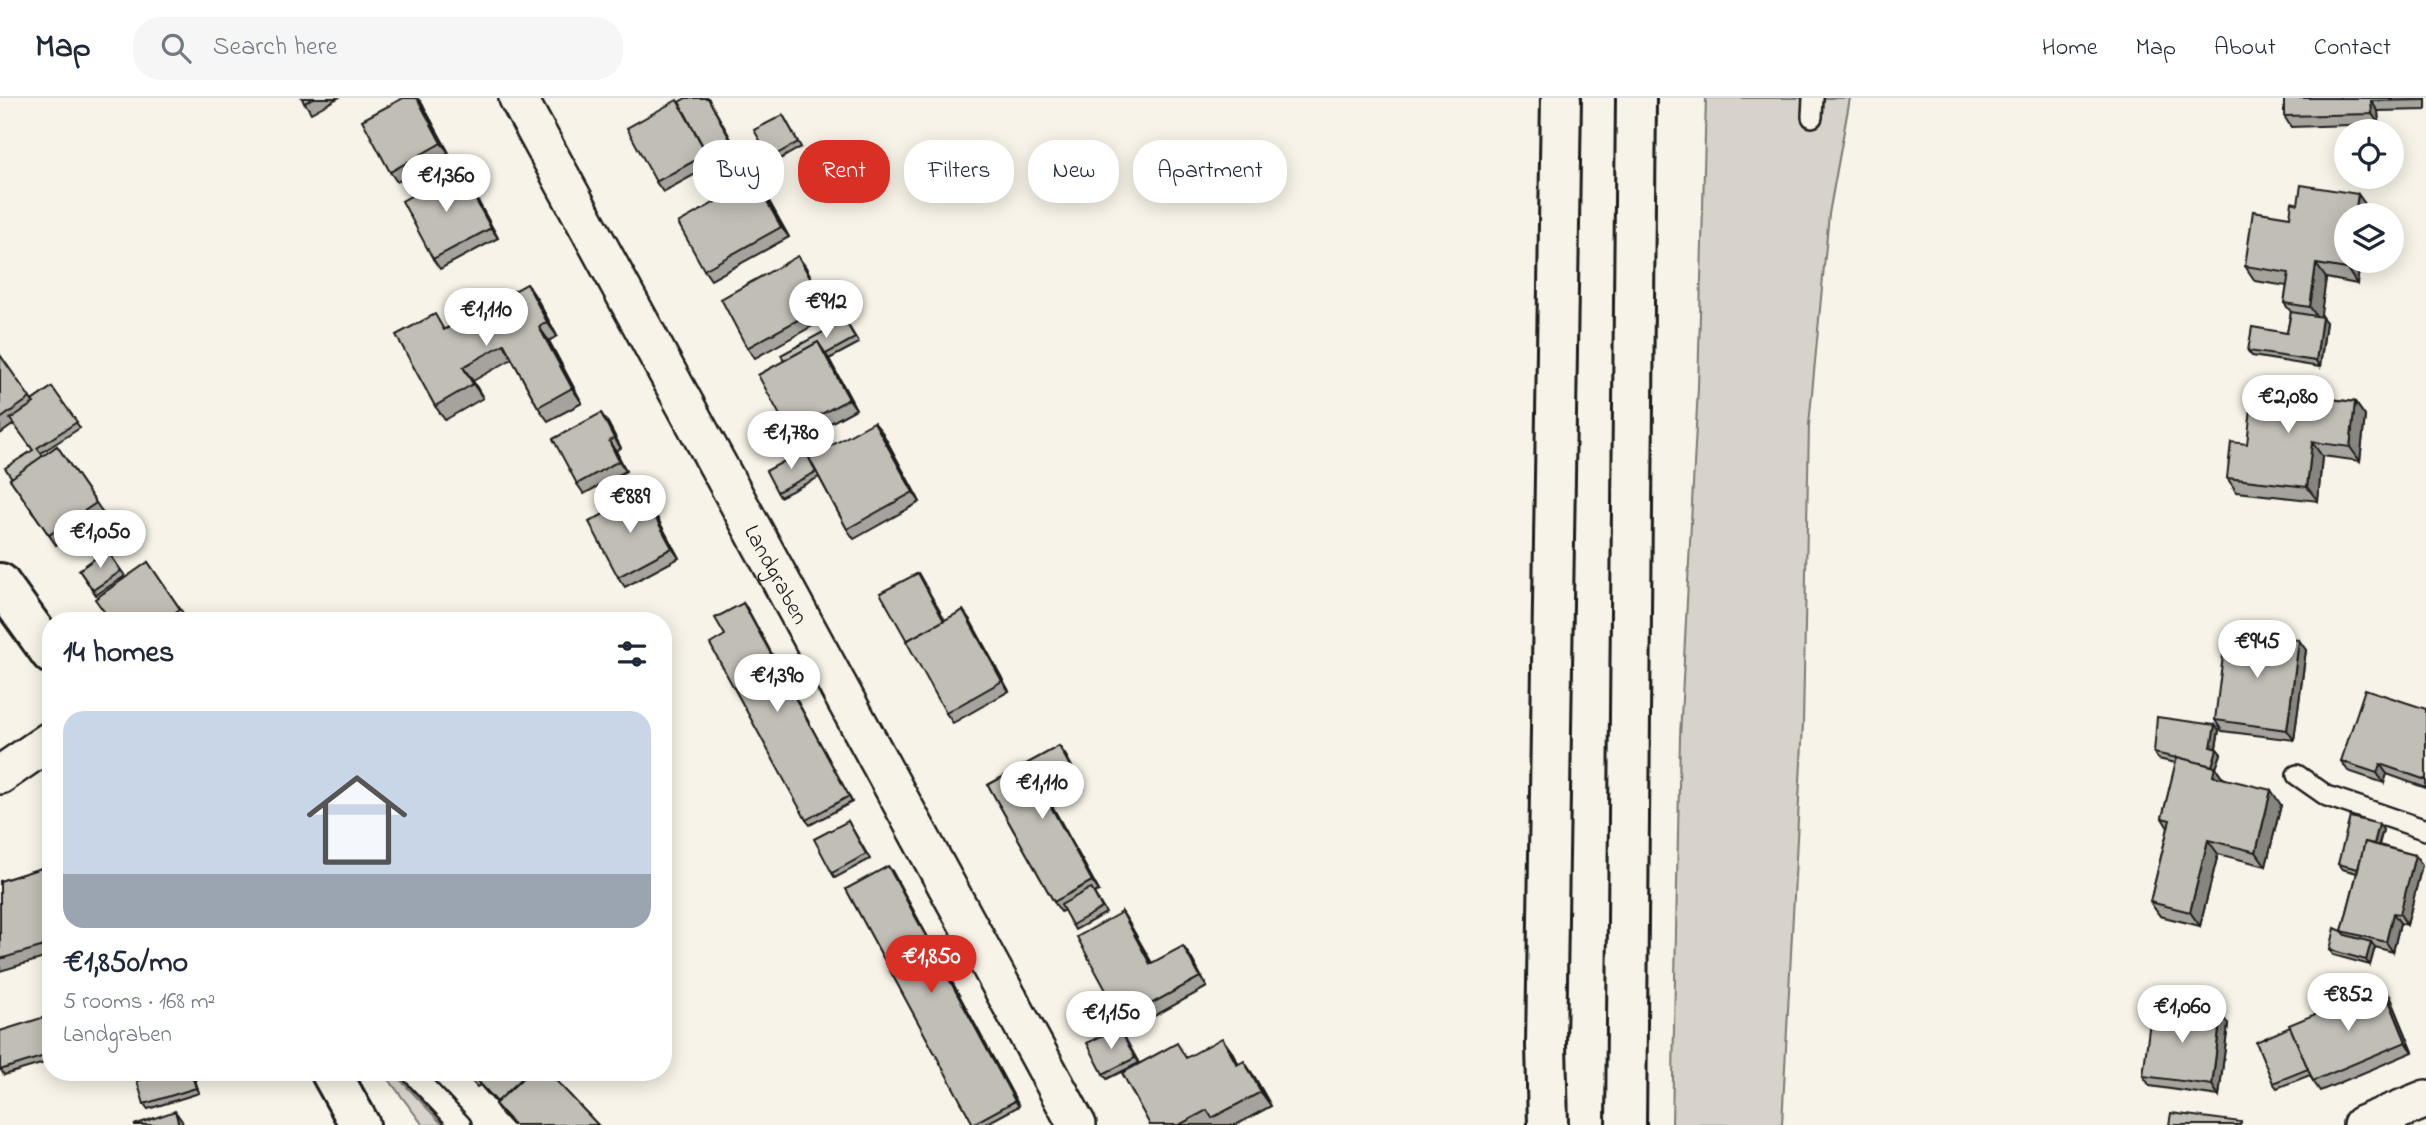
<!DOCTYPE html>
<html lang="en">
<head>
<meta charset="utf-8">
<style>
	:root { --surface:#fff; --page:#f6f6f7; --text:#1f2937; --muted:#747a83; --line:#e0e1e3; --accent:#d93025 }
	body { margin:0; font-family:"Indie Flower",sans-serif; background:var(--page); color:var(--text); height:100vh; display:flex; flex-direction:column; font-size:26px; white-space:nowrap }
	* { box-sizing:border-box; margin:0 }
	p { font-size:23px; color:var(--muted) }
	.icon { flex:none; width:38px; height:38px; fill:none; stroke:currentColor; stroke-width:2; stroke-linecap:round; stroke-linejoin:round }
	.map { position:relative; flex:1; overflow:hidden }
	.sheet { position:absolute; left:42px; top:514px; width:630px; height:469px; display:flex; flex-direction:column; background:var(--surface); border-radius:28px; box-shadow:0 4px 18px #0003 }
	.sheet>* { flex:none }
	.hud { position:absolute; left:693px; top:42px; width:665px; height:63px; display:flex; gap:14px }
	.controls { position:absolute; left:2334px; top:21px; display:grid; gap:14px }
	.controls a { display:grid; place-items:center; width:70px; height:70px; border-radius:50%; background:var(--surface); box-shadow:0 4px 18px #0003; font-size:35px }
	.price { position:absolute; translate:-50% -60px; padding:0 16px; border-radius:24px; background:#fff; color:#222; font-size:23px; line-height:46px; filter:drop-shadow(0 2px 4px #0008) }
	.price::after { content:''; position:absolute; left:50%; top:42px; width:21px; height:16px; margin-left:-10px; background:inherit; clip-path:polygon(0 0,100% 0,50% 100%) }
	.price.selected { background:var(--accent); color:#fff }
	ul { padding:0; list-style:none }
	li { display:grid; align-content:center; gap:14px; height:371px; padding:0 21px }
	li span { display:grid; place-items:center; height:217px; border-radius:21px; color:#555 }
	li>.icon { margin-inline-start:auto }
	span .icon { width:126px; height:126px; fill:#fffc; stroke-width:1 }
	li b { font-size:30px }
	h2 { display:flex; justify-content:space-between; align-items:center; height:84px; padding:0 21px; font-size:30px }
	.chip { padding:0 24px; border-radius:28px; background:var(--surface); box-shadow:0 4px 18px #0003; font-size:24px; line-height:63px }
	.chip.selected { background:var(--accent); color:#fff }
	header { display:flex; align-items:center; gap:42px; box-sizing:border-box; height:98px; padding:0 35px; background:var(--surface); border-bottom:2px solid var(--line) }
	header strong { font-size:33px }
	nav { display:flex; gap:38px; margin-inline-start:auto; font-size:24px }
	.search { width:490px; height:63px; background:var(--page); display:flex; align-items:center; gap:18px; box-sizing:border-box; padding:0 24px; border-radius:28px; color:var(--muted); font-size:26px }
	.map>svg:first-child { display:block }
	.green { fill:#d7d3cb; stroke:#7a7874; stroke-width:2 }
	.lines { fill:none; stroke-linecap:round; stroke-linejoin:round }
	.lane-casing { stroke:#1c1c1c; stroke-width:24 }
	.street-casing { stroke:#1c1c1c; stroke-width:42 }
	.secondary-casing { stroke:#1c1c1c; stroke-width:44 }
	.highway-casing { stroke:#1c1c1c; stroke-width:44 }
	.lane { stroke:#f7f3e8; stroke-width:19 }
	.street { stroke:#f7f3e8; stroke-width:37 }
	.secondary { stroke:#f7f3e8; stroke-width:38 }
	.highway { stroke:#f7f3e8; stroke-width:38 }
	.wall { fill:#a5a39c; stroke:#1c1c1c; stroke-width:2 }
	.shaded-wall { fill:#86857f; stroke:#1c1c1c; stroke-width:2 }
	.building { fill:#c0beb5; stroke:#1c1c1c; stroke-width:2 }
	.labels { text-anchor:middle; stroke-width:5; stroke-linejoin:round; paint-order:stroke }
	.street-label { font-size:23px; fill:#1c1c1c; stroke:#f7f3e8 }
</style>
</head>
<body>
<header>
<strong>Map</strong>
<div class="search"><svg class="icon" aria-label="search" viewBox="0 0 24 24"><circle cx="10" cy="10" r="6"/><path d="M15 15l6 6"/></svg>Search here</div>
<nav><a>Home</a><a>Map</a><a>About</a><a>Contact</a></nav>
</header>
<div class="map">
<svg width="2426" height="1027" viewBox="0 0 2426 1027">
	<rect width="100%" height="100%" fill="#f7f3e8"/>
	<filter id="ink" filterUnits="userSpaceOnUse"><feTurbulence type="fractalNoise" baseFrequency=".0143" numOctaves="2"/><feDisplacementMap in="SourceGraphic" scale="14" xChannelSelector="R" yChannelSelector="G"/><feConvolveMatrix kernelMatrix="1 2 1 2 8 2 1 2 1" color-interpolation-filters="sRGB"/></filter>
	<g filter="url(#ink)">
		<g class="green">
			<path d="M1706,0H1850L1829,116L1809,327L1803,626L1782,1027H1672L1680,639L1698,289Z"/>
			<path d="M384,975H394L443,1027H423Z"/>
		</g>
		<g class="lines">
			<g class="lane-casing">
				<g id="lane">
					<path d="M1812,19L1813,0"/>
					<path d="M2297,677L2327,698L2426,732"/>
					<path d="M412,975L461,1027"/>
				</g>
			</g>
			<g class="street-casing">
				<g id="street">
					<path id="s1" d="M518,0L1077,1027"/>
					<path d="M0,677L51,642"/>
					<path d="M2362,1027L2426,1001"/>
				</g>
			</g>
			<g class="secondary-casing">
				<g id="secondary">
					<path d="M0,485L51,556"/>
					<path d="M331,975L360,1027"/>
				</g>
			</g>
			<g class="highway-casing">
				<g id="highway">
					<path d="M1548,1027L1546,947L1561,0"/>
					<path d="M1626,1027L1636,0"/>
				</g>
			</g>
			<use href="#lane" class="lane"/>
			<use href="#street" class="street"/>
			<use href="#secondary" class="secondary"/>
			<use href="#highway" class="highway"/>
		</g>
		<g class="wall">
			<path d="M302,0H338L311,15Z"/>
			<path d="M686,0H708L735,48L714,66L663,94L656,84Z"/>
			<path d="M2284,0H2426V12L2378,13L2379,26L2291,29L2284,18Z"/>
			<path d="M421,4L449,55L397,84L390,74Z"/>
			<path d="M783,17L801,49L773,65L770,60Z"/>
			<path d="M459,71L466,81L498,140L440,171L433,161Z"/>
			<path d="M766,71L773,86L763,92L789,139L711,182L704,172Z"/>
			<path d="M2368,110L2357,186L2326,180L2320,219L2326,224L2320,269L2252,258L2248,253L2287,235L2291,214L2284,205L2287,188L2255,183L2245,168Z"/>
			<path d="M805,168L832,217L755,260L747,250Z"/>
			<path d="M527,186L537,201L557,238L549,243L582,305L548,323L538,309L512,261L473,283L483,300L445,322L435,308L445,231Z"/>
			<path d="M845,222L859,245L829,261L856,311L796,344L789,334L784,263Z"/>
			<path d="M0,257L32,303L52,289L80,330L41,355L43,358L57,348L103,415L56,447L10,381L33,352L14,326L0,336Z"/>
			<path d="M2285,296L2355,304L2365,318L2360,363L2322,358L2318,403L2237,394L2227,380L2247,346Z"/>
			<path d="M608,325L621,350L616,353L626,373L584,396L577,386Z"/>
			<path d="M882,334L920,404L854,441L847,431L819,379L780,399L777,394L810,360Z"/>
			<path d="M649,405L679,460L625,489L618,479Z"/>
			<path d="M107,452L125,478L96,497L79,472Z"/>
			<path d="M148,464L187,521L184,523H111Z"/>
			<path d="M918,475L945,522H970L1009,593L953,625L946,615Z"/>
			<path d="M743,505L852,704L810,727L806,722L725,537Z"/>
			<path d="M2306,552L2294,642L2222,633L2215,622Z"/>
			<path d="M2426,611V690L2387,676L2384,685L2348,673L2341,663Z"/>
			<path d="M2219,632L2216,650L2221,656L2216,670L2223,680L2281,707L2266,768L2218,756L2200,828L2160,818L2150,804L2168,730L2162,720L2176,665L2158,661L2154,655Z"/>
			<path d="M1059,648L1066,658L1084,691L1052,708L1099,793L1094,795L1106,815L1075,832L1064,812L1061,814L1054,804L988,687Z"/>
			<path d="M848,723L870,761L835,780L832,775Z"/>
			<path d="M2379,726L2383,732L2379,747L2415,757L2422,767L2407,827L2400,825L2393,854L2375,849L2370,867L2333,857L2330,852L2342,833L2357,775L2342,771L2338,766Z"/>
			<path d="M51,767V858L0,873V783Z"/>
			<path d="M892,773L1019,1008L984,1027H974L846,791Z"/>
			<path d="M1122,814L1129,825L1152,865L1190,858L1207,889L1129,932L1122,922Z"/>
			<path d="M2390,898L2413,954L2320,993L2313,983L2310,977L2277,990L2273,985Z"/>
			<path d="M48,918L51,922V963L4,977L0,970Z"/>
			<path d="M2228,926L2219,998L2150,988L2143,978Z"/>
			<path d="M1119,929L1139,965L1107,981L1103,976Z"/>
			<path d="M1232,954L1239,966L1254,978L1271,1008L1236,1027H1150L1187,959Z"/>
			<path d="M193,975L199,995L148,1011L144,1006Z"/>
			<path d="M464,975H549L598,1027H512L502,1016L495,1006L496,1005L480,987L477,989Z"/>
		</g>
		<g class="shaded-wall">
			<path d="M417,0L421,4L449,55L441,45Z"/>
			<path d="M2371,3L2378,13L2379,26L2372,16Z"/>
			<path d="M459,71L466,81L498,140L491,130Z"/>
			<path d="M755,82L762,92L789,139L781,129Z"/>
			<path d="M2358,96L2368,110L2367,117H2355Z"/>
			<path d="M798,158L805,168L832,217L825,207Z"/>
			<path d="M2348,163H2360L2357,186L2347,171Z"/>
			<path d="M2316,166L2326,180L2320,223L2310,209Z"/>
			<path d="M527,186L537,201L557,238L547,224Z"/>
			<path d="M2322,219L2326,224L2320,269L2316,263Z"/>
			<path d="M539,229L549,243L582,305L572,290Z"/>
			<path d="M818,244L829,261L856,311L849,301Z"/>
			<path d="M463,269L473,283L483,300L473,286Z"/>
			<path d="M2279,286L2289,301L2278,295Z"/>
			<path d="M2355,304L2365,318L2360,363L2350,349Z"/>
			<path d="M601,315L608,325L621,350L614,340Z"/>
			<path d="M874,324L882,334L920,404L913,394Z"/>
			<path d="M609,343L616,353L626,373L619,363Z"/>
			<path d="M2312,344L2322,358L2318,403L2307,389Z"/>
			<path d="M642,395L649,405L679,460L672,450Z"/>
			<path d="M743,505L747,510L852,704L849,698Z"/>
			<path d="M963,512L970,522L1009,593L1002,583Z"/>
			<path d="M2299,542L2306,552L2294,642L2287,632Z"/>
			<path d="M2215,627L2219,632L2215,654L2211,649Z"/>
			<path d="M1059,648L1066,658L1084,691L1077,681Z"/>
			<path d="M2217,651L2221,656L2216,670L2225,683L2213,678L2212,668Z"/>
			<path d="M2380,666L2387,676L2384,685L2377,675Z"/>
			<path d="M2271,692L2281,707L2266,768L2256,754Z"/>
			<path d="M1045,698L1052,708L1099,793L1092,783Z"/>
			<path d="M2379,726L2383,732L2376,755L2373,750Z"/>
			<path d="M2208,742L2218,756L2200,828L2190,814Z"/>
			<path d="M2415,757L2422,767L2407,827L2400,816Z"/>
			<path d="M888,768L892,773L1019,1008L1015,1003Z"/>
			<path d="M1122,814L1129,825L1157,876L1150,866Z"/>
			<path d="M2393,815L2400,825L2393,854L2386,844Z"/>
			<path d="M2371,844L2375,849L2370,867L2366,862Z"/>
			<path d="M1183,848L1190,858L1207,889L1200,879Z"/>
			<path d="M2383,888L2390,898L2413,954L2406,944Z"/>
			<path d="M2221,916L2228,926L2219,998L2212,987Z"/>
			<path d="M1222,940L1232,954L1247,982L1237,967Z"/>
			<path d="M1244,963L1254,978L1271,1008L1261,994Z"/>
			<path d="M191,975H193L199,995L196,990Z"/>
			<path d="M175,1013L182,1023L183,1027H179Z"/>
		</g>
		<g class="building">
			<path d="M302,0H313L304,5Z"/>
			<path d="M403,0H417L441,45L390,74L362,22Z"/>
			<path d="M686,0H708L731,43L710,61L679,4Z"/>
			<path d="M2284,0H2426V2L2371,3L2372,16L2284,18Z"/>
			<path d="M677,2L707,56L656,84L627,30Z"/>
			<path d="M783,17L798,44L770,60L754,32Z"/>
			<path d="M762,66L770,81L759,87L755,82L727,97L722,88Z"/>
			<path d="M459,71L491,130L433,161L402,103Z"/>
			<path d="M755,82L781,129L704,172L678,125Z"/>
			<path d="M2301,87L2358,96L2355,117H2347V163H2348L2347,171L2316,166L2310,209L2284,205L2289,175L2245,168L2253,113L2290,119L2292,104L2298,106Z"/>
			<path d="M798,158L825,207L747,250L721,201Z"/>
			<path d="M527,186L547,224L539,229L572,290L538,309L504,246L463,269L473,286L435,308L396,237L435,216L444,232Z"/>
			<path d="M2291,214L2322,219L2316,263L2248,253L2252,229L2287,235Z"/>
			<path d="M845,222L855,240L826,256L818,244L784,263L781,257Z"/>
			<path d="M818,244L849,301L789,334L758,277Z"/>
			<path d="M0,257L30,300L0,321Z"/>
			<path d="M2254,284L2279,286L2278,295L2355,304L2350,349L2312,344L2307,389L2227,380L2231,344L2247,346Z"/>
			<path d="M52,289L77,324L37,350L43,358L12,380L5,370L33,352L10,321L34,305L32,303Z"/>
			<path d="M601,315L614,340L609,343L619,363L577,386L553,341Z"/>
			<path d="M874,324L913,394L847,431L809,360Z"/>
			<path d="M57,348L96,405L49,437L10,381Z"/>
			<path d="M805,352L816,374L777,394L766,373Z"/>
			<path d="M642,395L672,450L618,479L589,424Z"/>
			<path d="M107,452L121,473L93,492L79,472Z"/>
			<path d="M148,464L180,511L162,523H111L95,501Z"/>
			<path d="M918,475L944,523L907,543L880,495Z"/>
			<path d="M743,505L849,698L806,722L710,546L725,537L715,520Z"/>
			<path d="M963,512L1002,583L946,615L906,543Z"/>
			<path d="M2226,533L2299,542L2287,632L2215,622Z"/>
			<path d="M2365,591L2426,611V682L2380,666L2377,675L2341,663Z"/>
			<path d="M2157,619L2215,627L2211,649L2217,651L2212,668L2177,659V660L2154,655Z"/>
			<path d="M1059,648L1077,681L1045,698L1092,783L1054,804L988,687Z"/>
			<path d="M2177,659L2215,669L2213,678L2271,692L2256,754L2208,742L2190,814L2150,804L2170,722L2162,720Z"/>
			<path d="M2350,719L2379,726L2374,746L2365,744L2358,771L2338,766Z"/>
			<path d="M848,723L866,756L832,775L814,741Z"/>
			<path d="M2365,744L2415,757L2400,816L2393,815L2386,844L2342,833Z"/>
			<path d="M51,767V846L0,861V783Z"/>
			<path d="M888,768L1015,1003L973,1026L846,791Z"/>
			<path d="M1091,790L1102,810L1072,827L1061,807Z"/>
			<path d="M1122,814L1150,866L1183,848L1200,879L1122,922L1077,839Z"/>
			<path d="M2335,830L2342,833L2346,837L2371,844L2366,862L2330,852Z"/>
			<path d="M2383,888L2406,944L2313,983L2289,927Z"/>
			<path d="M2152,907L2221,916L2212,987L2143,978Z"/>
			<path d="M48,918L51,926V956L0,972V933Z"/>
			<path d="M1119,929L1135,960L1103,976L1087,945Z"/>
			<path d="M2290,929L2308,971L2273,985L2256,944Z"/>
			<path d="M1222,940L1237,967L1244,963L1261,994L1212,1020L1207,1012L1179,1027H1150L1122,975L1177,945L1186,960Z"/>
			<path d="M163,975H191L196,990L144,1006L137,983Z"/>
			<path d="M466,975H475L470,979Z"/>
			<path d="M482,975H528L497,1004L476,981Z"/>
			<path d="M528,975H549L598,1027H514L495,1006Z"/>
			<path d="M175,1013L179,1027H134Z"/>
			<path d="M2171,1015L2241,1024L2240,1027H2169Z"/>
		</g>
	</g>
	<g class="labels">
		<g class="street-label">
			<text dy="8" stroke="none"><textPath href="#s1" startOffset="542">Landgraben</textPath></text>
		</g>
	</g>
</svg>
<div class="controls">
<a><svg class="icon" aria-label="locate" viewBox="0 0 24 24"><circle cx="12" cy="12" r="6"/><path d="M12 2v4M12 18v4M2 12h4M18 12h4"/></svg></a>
<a><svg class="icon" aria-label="layers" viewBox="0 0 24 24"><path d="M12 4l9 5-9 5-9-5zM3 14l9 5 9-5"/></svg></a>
</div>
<b class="price" style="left:446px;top:116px">€1,360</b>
<b class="price" style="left:826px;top:242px">€912</b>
<b class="price" style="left:486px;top:250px">€1,110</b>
<b class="price" style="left:2288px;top:337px">€2,080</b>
<b class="price" style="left:791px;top:373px">€1,780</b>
<b class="price" style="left:630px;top:437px">€889</b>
<b class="price" style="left:100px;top:472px">€1,050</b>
<b class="price" style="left:2257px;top:582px">€945</b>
<b class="price" style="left:777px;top:616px">€1,390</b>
<b class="price" style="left:1042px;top:723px">€1,110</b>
<b class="price selected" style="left:931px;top:897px">€1,850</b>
<b class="price" style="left:2348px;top:935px">€852</b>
<b class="price" style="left:2182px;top:947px">€1,060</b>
<b class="price" style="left:1111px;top:953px">€1,150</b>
<div class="hud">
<a class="chip">Buy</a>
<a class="chip selected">Rent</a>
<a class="chip">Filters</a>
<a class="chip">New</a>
<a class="chip">Apartment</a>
</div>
<section class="sheet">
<h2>14 homes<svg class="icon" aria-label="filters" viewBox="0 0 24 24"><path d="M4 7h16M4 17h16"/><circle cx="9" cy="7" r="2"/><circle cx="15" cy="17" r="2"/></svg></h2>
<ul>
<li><span style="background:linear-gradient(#c9d6e8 75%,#9aa5b1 0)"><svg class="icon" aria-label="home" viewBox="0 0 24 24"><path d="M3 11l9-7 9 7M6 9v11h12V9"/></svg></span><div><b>€1,850/mo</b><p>5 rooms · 168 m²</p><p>Landgraben</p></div></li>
</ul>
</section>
</div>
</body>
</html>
